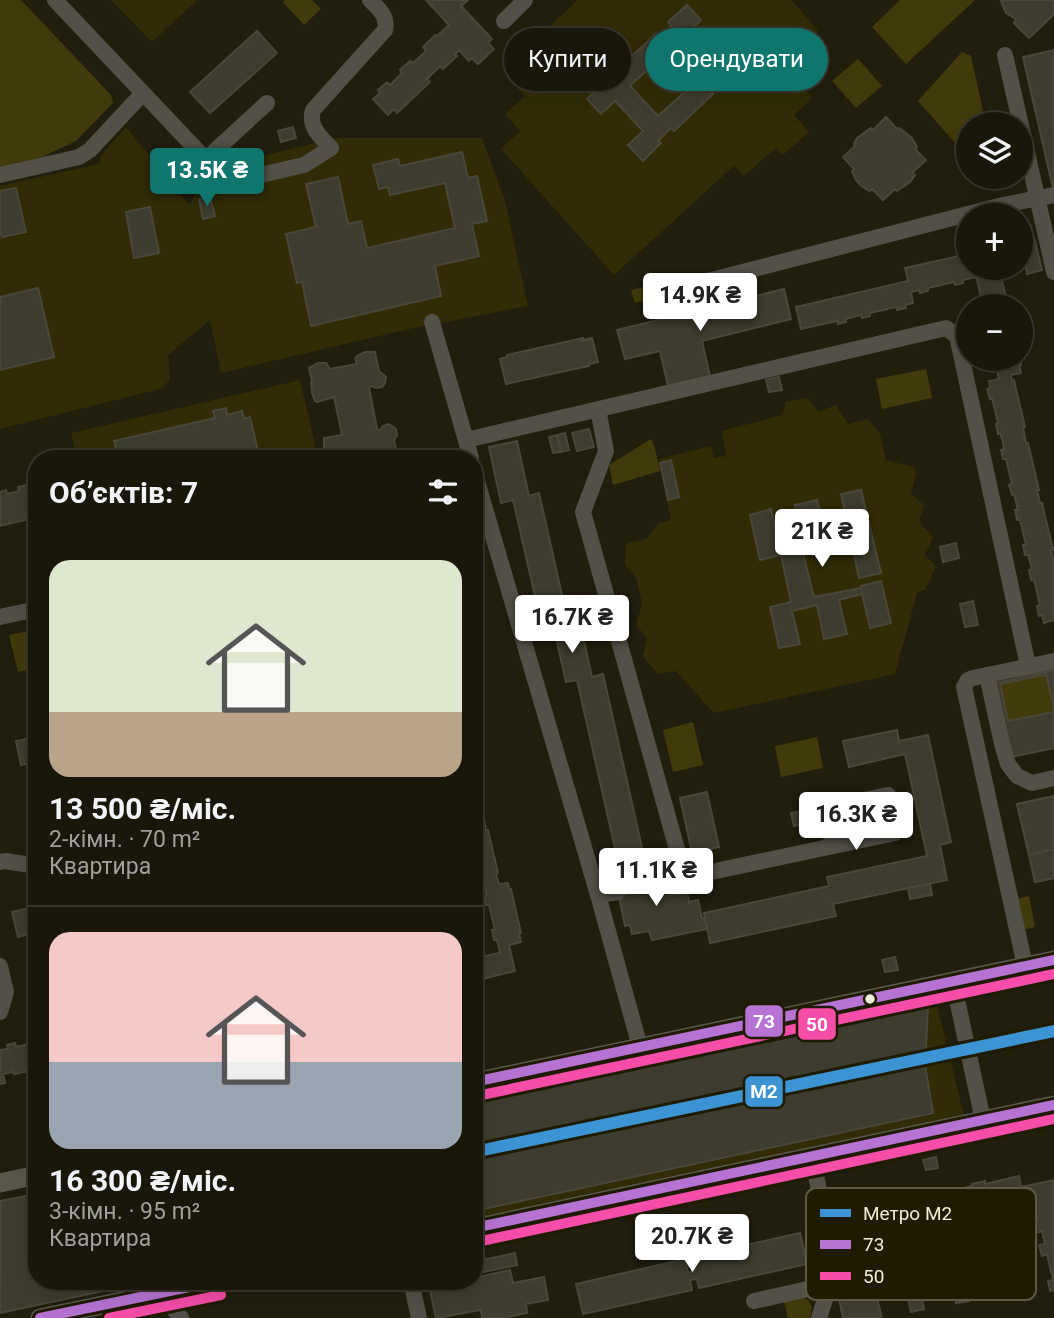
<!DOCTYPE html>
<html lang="uk">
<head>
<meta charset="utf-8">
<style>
	:root { --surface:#19160a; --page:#262318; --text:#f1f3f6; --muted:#9f9f9c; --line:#37352b; --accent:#0f766e }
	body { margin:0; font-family:Roboto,sans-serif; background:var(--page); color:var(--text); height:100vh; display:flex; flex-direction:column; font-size:26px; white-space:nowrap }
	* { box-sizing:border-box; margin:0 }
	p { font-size:23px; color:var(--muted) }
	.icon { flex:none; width:38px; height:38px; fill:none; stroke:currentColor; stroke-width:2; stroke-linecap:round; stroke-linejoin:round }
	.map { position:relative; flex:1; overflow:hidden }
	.panel { position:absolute; left:28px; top:450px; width:455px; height:840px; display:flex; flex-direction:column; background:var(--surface); border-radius:28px; box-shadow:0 7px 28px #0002,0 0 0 2px var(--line) }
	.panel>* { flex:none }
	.banner { position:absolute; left:504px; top:28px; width:444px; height:63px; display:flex; gap:14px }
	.fabs { position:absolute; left:956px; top:112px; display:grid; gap:14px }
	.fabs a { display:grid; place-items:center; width:77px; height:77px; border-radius:50%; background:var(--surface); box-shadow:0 7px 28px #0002,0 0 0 2px var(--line); font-size:35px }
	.price { position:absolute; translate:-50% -60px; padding:0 16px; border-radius:7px; background:#fff; color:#222; font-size:23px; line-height:46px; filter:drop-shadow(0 2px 4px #0008) }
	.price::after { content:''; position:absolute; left:50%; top:42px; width:21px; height:16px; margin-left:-10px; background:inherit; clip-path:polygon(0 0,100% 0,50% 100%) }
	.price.active { background:var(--accent); color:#fff }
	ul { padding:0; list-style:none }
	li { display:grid; align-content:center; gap:14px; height:371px; padding:0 21px }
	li+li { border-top:2px solid var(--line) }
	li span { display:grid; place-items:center; height:217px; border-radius:21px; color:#555 }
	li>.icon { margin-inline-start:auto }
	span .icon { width:126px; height:126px; fill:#fffc; stroke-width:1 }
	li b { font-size:30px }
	h2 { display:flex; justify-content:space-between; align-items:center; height:84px; padding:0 21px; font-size:30px }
	.chip { padding:0 24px; border-radius:32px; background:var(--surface); box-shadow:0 7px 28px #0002,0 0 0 2px var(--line); font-size:24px; line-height:63px }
	.chip.active { background:var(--accent); color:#fff }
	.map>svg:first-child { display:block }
	.built { fill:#312c06 }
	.green { fill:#413b0b }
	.building { fill:#3e3c2e; stroke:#4a473a; stroke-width:2; fill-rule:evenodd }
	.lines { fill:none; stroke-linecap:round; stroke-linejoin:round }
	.minor-tunnel { stroke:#403d2d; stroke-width:16; stroke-dasharray:16 8; stroke-linecap:butt }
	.minor { stroke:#535047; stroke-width:16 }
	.major { stroke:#5a584b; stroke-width:19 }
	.bus-1-casing { stroke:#1f1b00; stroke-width:16 }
	.bus-2-casing { stroke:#1f1b00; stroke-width:16 }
	.bus-1 { stroke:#b673d3; stroke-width:10 }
	.bus-2 { stroke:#f54da8; stroke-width:10 }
	.metro-1-casing { stroke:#1f1b00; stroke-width:18 }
	.metro-1 { stroke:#3d94d4; stroke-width:12 }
	.bus-dot { fill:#eeecda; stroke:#1f1b00; stroke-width:2.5 }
	.key { fill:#1f1b00; stroke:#5d5a41; stroke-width:2 }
	.key-label { font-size:19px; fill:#eeecda }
	.line-badge { stroke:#1f1b00; stroke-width:2.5 }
	.badge-label { font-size:19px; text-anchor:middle; font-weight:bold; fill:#fff }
</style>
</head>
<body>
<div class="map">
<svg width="1054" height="1318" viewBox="0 0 1054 1318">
	<rect width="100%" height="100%" fill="#211e0e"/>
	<g class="built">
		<path d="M111,0H197L152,42Z"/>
		<path d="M578,0H791L818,30L799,46L816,65L798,81L812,98L794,115L809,132L783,155L776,148L744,176L734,166L614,275L501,149L520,131L505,114L525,96L511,81L532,61L518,45L539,26L544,31Z"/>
		<path d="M126,127L190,205L207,170L335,138H482L505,201L528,306L409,329L221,373L210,320L168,355L170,380L160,389L0,429V186L99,164L102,154Z"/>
		<path d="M300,380L318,458H77L71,433Z"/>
		<path d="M808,398L818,412L836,405L848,424L868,419L880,434L886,460L913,467L916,473L911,493L924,505L919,522L933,537L925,555L936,566L925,590L917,593L895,674L714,713L676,671L658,674L643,656L647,638L636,625L642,604L636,577L625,565L626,544L646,539L659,523L671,520L659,459L711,446L714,458L726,456L722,431L783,415L786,402Z"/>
		<path d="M934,992L965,1120L474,1224V1089Z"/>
	</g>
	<g class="green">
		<path d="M0,0H21L111,95L113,103L76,141L42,157L0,167Z"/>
		<path d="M285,0H312L321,9L304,25L283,2Z"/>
		<path d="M900,0H975L906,64L872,27Z"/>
		<path d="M962,52L971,56L986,124H968V152L964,153L918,101Z"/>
		<path d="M858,59L882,86L856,108L832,81Z"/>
		<path d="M671,280L679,284V293L635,303L631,290Z"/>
		<path d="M926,369L932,398L882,409L876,379Z"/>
		<path d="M651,439L655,448L660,471L613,485L609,465Z"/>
		<path d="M37,629V668L18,672L9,635Z"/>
		<path d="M1054,673V712L1008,721L1000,684Z"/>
		<path d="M693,722L703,765L673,772L663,730Z"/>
		<path d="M817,737L823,768L781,777L775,746Z"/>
		<path d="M1029,896L1035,927L1023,930L1016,899Z"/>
		<path d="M804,1298L808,1300L812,1307L810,1318H788L784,1302Z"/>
	</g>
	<g class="building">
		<path d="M426,0H468L461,6L492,39L488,43L494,49L478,64L472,58L469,61L459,50L455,55L457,56L443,69L440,66L427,79L430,82L397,113L394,109L388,115L373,99L380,93L378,90L387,82L390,85L402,73L400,70L410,61L413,63L426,51L423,47L435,35L437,36L449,25Z"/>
		<path d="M1002,0H1054V14L1029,38L1014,23L1016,19L1006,13L1001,1Z"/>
		<path d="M687,5L701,20L681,39L709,68L730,49L745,64L724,84L721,81L710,91L713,94L674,131L671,128L658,141L661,143L643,161L628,145L643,131L615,101L601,114L587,99L605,82L609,85L620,74L617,70L657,33L660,36L671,26L668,22ZM659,59L688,89L658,116L630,86Z"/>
		<path d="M257,31L277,53L210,113L190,92Z"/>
		<path d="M1054,50V193L1023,57Z"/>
		<path d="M886,117L897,129L899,128L912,138L917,147L915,149L926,160L912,173L915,175L910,182L897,191L895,189L883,200L872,189L870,191L861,186L856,180L852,171L854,169L843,157L855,146L854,144L857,138L871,128L873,130Z"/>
		<path d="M293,127L296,138L281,142L278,131Z"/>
		<path d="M462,152L468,178L477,176L487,221L472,224L479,256L435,266L441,296L311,326L302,282L297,283L286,234L316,227L306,184L338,177L348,224L361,221L367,248L455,228L445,183L390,195L388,187L379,189L373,165L398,159L400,166Z"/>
		<path d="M16,188L26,232L2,237L0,230V191Z"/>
		<path d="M210,197L215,216L203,219L199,199Z"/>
		<path d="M150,207L159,253L134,258L126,212Z"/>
		<path d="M1034,237L1042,270L1027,274L1020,240Z"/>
		<path d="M968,254V268H974L976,277L963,280V283L955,285L954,282L928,288V291L920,293L919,290L911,292L913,303L905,305L906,308L897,310L896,307L870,313V316L862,318L861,315L845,319L846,322L838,324L837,321L801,329L796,307L908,281L905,268Z"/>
		<path d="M974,268H999L1008,306H980L979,301H982Z"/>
		<path d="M38,288L54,357L0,370V297Z"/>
		<path d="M784,289L791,319L702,341L710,376L668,386L660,351L625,359L617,330Z"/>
		<path d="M583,338V340L592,338L598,362L589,364V366L506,384L500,359L507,357V355Z"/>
		<path d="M365,352H375L379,371L386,377L385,383L382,387L376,388L371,386L369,387L377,429L380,430L383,426L389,424L396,429L397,435L394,440L398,458H377L376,456L365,458H328L324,449V438L342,435L334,397L317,402L315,401L312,393L311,383L312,380L309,368L318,363H326L330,369L357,364L355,358L357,356Z"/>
		<path d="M995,359H1020L1021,365H1019L1021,373L1011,375L1012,381L1014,380L1025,427L1023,428L1026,443H1028L1039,490H1037L1040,503H1042L1053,550H1051L1054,563V620L1044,623L1042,615L1039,616L1037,606L1040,605L1034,579L1031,580L1029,570L1032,569L1028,555H1025L1023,545H1026L1020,520H1017L1015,510H1018L1014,494L1012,495L1009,485L1012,484L1006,459H1003L1001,450L1004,449L1003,442L1000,433L998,434L996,424L998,423L992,398L990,399L987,389L990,388L989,381L999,379L997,370L995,371L992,361L995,360Z"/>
		<path d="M779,377L782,390L769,392L766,380Z"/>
		<path d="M226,408L227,415L242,411L244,419L250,417L258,451L227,458H118L114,441L215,418L213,411Z"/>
		<path d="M589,429L594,447L577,451L572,433Z"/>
		<path d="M565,433L569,450L561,452L557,435Z"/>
		<path d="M557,435L561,452L553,453L549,437Z"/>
		<path d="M517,441L529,496L539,493L567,617L578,614L592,677L603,674L647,870L621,875L577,680L566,682L552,620L541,622L513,500L501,503L489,447Z"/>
		<path d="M671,460L679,497L668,500L660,463Z"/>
		<path d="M36,483L37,517L0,526V492L6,490L7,494L19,491L18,487Z"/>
		<path d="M861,490L881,573L859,578L850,537L802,549L814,597L861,588V586L881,581L891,623L870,628L862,594L839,600L847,634L824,639L817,605L792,611L800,644L779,648L770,607L791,602L781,555L760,560L750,515L771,509L780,548L804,542L795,505L817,500L826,537L849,531L841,494Z"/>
		<path d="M956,543L959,558L943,562L940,547Z"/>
		<path d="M973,601L978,625L965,627L960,604Z"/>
		<path d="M1054,670V673L1000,684L1008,721L1054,712V748L1011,757L995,683Z"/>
		<path d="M1054,670V710L1046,672Z"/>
		<path d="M897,730L899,741L928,735L951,842L940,845L947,880L833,904L836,916L710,943L704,913L829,886L827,877L927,856L905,754L849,767L843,741Z"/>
		<path d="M37,737V761L21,765L16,741Z"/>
		<path d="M474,770L484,813L483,814L486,830H488L498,873L496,874L499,884L508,883L509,889H511L521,933H519L521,942L509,945L515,971L482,979L483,980L474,982V956L478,955L479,957L500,953L497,940H494L492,930H495L489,905H486L484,895H487L485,886L474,889Z"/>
		<path d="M707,792L719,847L692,853L680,798Z"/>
		<path d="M1054,796V849L1029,855L1017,804Z"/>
		<path d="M1054,796V878L1035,882L1032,856L1029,855L1017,804Z"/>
		<path d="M807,810L809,823L794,826L791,813Z"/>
		<path d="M1054,849V878L1035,882L1029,855Z"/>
		<path d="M650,869L657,898L687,891L689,902L698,900L702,918H704L707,929L652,940L649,931L632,934L630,925L625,926L615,877Z"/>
		<path d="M930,884L932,895L910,899L908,888Z"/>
		<path d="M37,906V932L18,937L12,912Z"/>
		<path d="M895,957L898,970L885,972L882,960Z"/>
		<path d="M928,1008L925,1065L933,1113L474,1211V1101Z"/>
		<path d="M37,1042V1069L14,1074L13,1072L3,1074L5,1083L0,1084V1050L8,1049L7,1045L15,1043L16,1047Z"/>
		<path d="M936,1157L938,1168L926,1170L923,1160Z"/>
		<path d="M1019,1176L1021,1187L1054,1180V1290L1050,1291L1048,1281L1053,1280L1047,1254L1042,1256L1039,1245L1045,1244L1042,1231L1036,1233L1034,1221L1038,1220L1034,1202L1012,1207L1011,1204L994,1208L991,1196L986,1197L989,1212L978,1215L977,1211L971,1212L972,1218L954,1222L953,1216L935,1220L932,1208L925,1210L928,1224L918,1227L917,1224L901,1228L902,1232L895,1233L894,1228L850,1239L843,1211L860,1207L861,1210L898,1201L897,1198L923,1192L924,1198L972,1186V1184L985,1181V1184Z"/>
		<path d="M37,1194V1281H150L0,1313V1201Z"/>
		<path d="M800,1233L807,1264L699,1288L697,1279L690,1280L692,1290L583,1314L576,1284L685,1259L688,1273L695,1271L693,1257Z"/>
		<path d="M515,1253L517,1265L474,1274V1262Z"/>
		<path d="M510,1270L513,1283L544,1277L548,1300L526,1304L527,1313L502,1318H482L481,1310L436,1318L428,1281H445L446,1284L450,1283V1281H474V1278Z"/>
		<path d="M966,1288L969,1301L956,1303L953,1290Z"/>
		<path d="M920,1290L924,1309L911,1312L907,1293Z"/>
		<path d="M875,1291L882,1318H843L839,1299Z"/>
	</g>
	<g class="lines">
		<path class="minor-tunnel" d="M618,892L654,884"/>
		<g class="minor">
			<path d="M55,0L213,167C222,175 228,179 239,180L304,165L331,148C320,136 308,127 313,110L385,30C388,16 379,9 370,0"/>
			<path d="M504,21L525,0"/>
			<path d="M1005,55L1054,272"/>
			<path d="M206,159L267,103"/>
			<path d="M0,175L79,157L90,150L143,93"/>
			<path d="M688,286L1003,205L1054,195"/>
			<path d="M432,322L471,458"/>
			<path d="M598,409L606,451L583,512L685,878"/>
			<path d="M466,440L946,328L957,336L1028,666"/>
			<path d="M474,471L598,895L640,1047"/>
			<path d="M0,617L37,609"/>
			<path d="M987,675L1002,744L1008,764L1017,776L1032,783L1054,778"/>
			<path d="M0,862L5,861L37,866"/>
			<path d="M654,884L895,833L888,795L825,808L833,846"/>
			<path d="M598,895L618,892"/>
			<path d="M0,966L6,992L0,1012"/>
			<path d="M1025,966L964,687L968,680L973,678L1054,661"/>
			<path d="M953,981L983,1120"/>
			<path d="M812,1157L835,1265L830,1284L1012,1243"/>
			<path d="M411,1281L419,1318"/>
			<path d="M171,1291L175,1311L181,1318"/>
			<path d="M754,1301L830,1284"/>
			<path d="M819,1318L830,1284"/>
		</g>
		<g class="major">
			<path d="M474,1082L1054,960"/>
			<path d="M0,1183L37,1175"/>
			<path d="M474,1228L1054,1105"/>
			<path d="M40,1318L218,1281"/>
		</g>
		<g class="bus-1-casing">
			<g id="bus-1">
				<path d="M474,1082L1054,960"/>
				<path d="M474,1228L1054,1105"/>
				<path d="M40,1318L218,1281"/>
			</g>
		</g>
		<g class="bus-2-casing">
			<g id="bus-2">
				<path d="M477,1096L1054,974"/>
				<path d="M477,1242L1054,1119"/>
				<path d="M109,1318L221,1295"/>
			</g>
		</g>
		<use href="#bus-1" class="bus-1"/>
		<use href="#bus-2" class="bus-2"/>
		<g class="metro-1-casing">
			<path id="metro-1" d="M474,1152L1054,1031"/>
		</g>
		<use href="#metro-1" class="metro-1"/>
	</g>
	<circle class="bus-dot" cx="870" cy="999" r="6"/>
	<rect x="806" y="1188" width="230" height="112" rx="10" class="key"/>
	<rect x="820" y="1209" width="31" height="8" fill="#3d94d4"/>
	<rect x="820" y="1240" width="31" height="9" fill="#b673d3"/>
	<rect x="820" y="1272" width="31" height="8" fill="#f54da8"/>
	<g class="key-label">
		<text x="863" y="1220">Метро M2</text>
		<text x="863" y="1251">73</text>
		<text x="863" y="1283">50</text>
	</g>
	<g class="line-badge">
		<rect x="744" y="1004" width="40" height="34" rx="7" fill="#b673d3"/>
		<rect x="797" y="1007" width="40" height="34" rx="7" fill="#f54da8"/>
		<rect x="744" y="1075" width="40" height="33" rx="7" fill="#3d94d4"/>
	</g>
	<g class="badge-label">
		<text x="764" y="1028">73</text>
		<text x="817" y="1031">50</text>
		<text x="764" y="1098">M2</text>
	</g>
</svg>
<div class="fabs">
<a><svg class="icon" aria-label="layers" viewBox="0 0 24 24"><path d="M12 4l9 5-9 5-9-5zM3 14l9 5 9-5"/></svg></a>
<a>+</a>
<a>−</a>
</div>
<b class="price active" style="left:207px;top:208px">13.5K ₴</b>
<b class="price" style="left:700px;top:333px">14.9K ₴</b>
<b class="price" style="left:822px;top:569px">21K ₴</b>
<b class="price" style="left:572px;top:655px">16.7K ₴</b>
<b class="price" style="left:856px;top:852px">16.3K ₴</b>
<b class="price" style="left:656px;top:908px">11.1K ₴</b>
<b class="price" style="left:692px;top:1274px">20.7K ₴</b>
<div class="banner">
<a class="chip">Купити</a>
<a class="chip active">Орендувати</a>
</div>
<section class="panel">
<h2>Об’єктів: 7<svg class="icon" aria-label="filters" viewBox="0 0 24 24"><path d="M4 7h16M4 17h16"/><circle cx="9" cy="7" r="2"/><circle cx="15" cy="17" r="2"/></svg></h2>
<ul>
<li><span style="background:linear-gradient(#dfe7d0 70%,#b9a48a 0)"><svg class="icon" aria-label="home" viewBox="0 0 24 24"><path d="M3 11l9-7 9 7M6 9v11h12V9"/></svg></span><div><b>13 500 ₴/міс.</b><p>2-кімн. · 70 m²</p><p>Квартира</p></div></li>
<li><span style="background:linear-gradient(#f6c9c9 60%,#9aa5b1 0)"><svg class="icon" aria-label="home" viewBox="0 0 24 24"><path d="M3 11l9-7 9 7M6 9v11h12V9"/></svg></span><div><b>16 300 ₴/міс.</b><p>3-кімн. · 95 m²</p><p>Квартира</p></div></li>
</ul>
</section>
</div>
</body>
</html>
